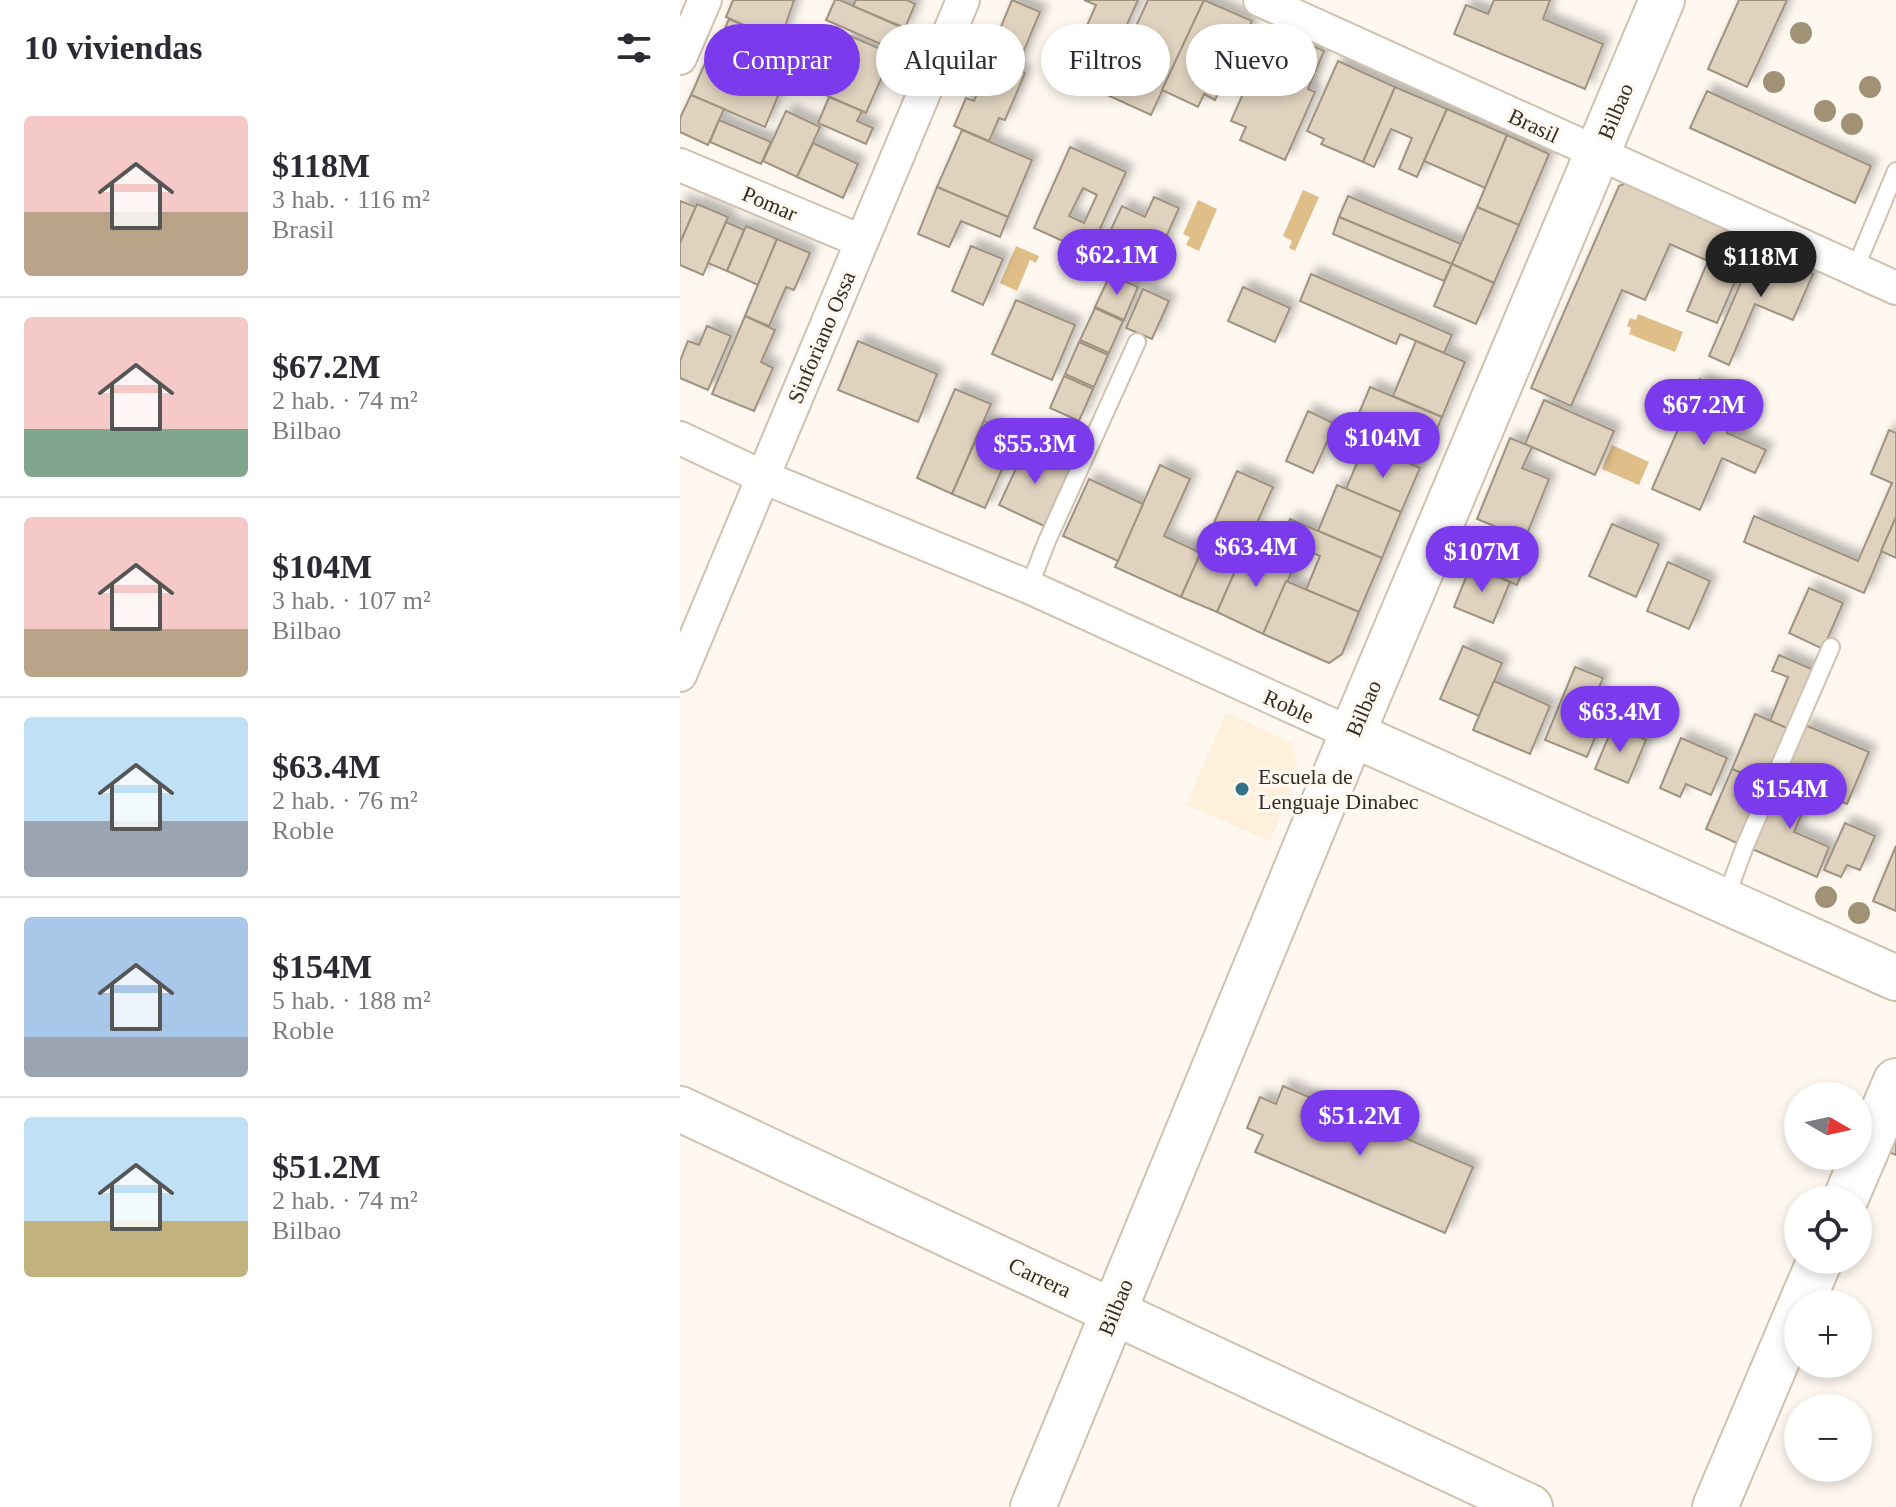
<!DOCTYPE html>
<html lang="es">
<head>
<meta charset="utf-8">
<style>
	:root { --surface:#fff; --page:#f7f7f7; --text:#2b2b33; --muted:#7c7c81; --line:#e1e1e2; --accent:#7c3aed }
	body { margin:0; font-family:"Times New Roman",serif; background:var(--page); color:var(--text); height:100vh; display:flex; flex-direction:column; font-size:30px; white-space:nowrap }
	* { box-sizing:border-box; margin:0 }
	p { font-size:26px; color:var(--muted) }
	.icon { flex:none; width:44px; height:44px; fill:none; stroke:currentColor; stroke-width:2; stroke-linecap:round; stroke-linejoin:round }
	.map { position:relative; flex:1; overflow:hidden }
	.side { display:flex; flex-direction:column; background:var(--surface); width:680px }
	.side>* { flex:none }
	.banner { position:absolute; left:24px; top:24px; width:760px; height:72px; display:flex; gap:16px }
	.needle { width:52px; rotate:99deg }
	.tools { position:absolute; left:1104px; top:1082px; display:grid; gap:16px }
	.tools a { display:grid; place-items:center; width:88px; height:88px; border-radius:50%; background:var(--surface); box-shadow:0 4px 12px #0003; font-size:40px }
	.price { position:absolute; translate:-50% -68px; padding:0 18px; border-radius:28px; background:var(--accent); color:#fff; font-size:26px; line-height:52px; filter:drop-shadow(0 2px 4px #0008) }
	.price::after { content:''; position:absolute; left:50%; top:48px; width:24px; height:18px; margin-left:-12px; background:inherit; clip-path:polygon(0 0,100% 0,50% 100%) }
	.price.current { background:#222; color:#fff }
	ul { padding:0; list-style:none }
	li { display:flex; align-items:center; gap:24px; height:200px; padding:0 24px }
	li+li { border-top:2px solid var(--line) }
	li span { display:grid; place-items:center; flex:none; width:224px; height:160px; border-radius:8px; color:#555 }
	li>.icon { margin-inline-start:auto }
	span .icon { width:96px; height:96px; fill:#fffc; stroke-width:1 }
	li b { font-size:34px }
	h2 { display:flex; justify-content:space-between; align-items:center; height:96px; padding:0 24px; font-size:34px }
	.chip { padding:0 28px; border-radius:36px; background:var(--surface); box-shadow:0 4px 12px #0003; font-size:28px; line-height:72px }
	.chip.current { background:var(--accent); color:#fff }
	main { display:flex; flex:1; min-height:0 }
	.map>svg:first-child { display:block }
	.built { fill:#fef0da }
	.water { fill:#e0be87 }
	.building { fill:#dfd2be; stroke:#9f9380; stroke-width:2; fill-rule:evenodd; filter:url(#shadow) }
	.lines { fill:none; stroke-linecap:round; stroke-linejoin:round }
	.lane-casing { stroke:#cfc2ae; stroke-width:20 }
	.street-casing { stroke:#cfc2ae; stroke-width:36 }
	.secondary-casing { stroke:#cfc2ae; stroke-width:48 }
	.lane { stroke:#fff; stroke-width:16 }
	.street { stroke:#fff; stroke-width:32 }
	.secondary { stroke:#fff; stroke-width:44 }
	.tree { fill:#a19276 }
	.poi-dot { fill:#337187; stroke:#fef8f0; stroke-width:3 }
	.labels { text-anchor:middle; stroke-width:7; stroke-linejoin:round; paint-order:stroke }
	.street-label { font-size:22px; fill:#322d25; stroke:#fef8f0 }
	.poi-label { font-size:22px; fill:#322d25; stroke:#fef8f0; text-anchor:start }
</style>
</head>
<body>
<main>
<section class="side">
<h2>10 viviendas<svg class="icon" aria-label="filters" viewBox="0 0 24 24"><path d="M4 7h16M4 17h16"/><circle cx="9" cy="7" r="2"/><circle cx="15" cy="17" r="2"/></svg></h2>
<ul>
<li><span style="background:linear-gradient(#f6c9c9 60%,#b9a48a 0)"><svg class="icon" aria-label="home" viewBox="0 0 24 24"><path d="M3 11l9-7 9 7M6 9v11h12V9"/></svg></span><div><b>$118M</b><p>3 hab. · 116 m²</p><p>Brasil</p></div></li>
<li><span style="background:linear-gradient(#f6c9c9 70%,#7fa58c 0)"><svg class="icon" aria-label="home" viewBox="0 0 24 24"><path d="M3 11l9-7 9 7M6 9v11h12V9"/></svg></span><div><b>$67.2M</b><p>2 hab. · 74 m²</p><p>Bilbao</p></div></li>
<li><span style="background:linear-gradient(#f6c9c9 70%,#b9a48a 0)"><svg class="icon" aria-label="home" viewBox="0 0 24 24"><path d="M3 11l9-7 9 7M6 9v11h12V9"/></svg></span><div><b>$104M</b><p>3 hab. · 107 m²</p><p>Bilbao</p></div></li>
<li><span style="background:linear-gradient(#bfe0f5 65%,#9aa5b1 0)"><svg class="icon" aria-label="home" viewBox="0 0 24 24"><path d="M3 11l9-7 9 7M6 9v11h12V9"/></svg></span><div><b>$63.4M</b><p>2 hab. · 76 m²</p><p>Roble</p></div></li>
<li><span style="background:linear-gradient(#a9c7e8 75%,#9aa5b1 0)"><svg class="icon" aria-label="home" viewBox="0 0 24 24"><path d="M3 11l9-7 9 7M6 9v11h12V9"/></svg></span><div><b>$154M</b><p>5 hab. · 188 m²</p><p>Roble</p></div></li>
<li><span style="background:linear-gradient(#bfe0f5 65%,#c2b280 0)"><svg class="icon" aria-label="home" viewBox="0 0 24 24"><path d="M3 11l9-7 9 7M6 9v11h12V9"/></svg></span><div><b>$51.2M</b><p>2 hab. · 74 m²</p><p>Bilbao</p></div></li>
</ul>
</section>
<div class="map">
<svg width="1216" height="1507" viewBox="0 0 1216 1507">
	<defs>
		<filter id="shadow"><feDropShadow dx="7" dy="-7" stdDeviation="4" flood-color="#0004"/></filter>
	</defs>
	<rect width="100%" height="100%" fill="#fef8f0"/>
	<path class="built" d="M546,713L611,742L619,773L590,841L506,805Z"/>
	<g class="water">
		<path d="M623,190L639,197L615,251L609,248L612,241L603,236Z"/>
		<path d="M518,200L537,209L519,251L506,245L510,237L503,234Z"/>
		<path d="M336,246L359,256L356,263L350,260L337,291L320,283Z"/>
		<path d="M958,314L1003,332L995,352L949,334L951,328L947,326L950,318L956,320Z"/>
		<path d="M932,445L969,462L959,485L922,469Z"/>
	</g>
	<g class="building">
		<path d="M53,0H114L100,41L46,17Z"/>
		<path d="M155,0H160L221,27L212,49L146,20Z"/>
		<path d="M176,0H227L235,4L225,28L173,6Z"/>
		<path d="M332,0L360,12L337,67L315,58L321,43L315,41Z"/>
		<path d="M404,0H458L432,58L399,44L416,5Z"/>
		<path d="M468,0H524L471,115L425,94Z"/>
		<path d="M524,0L572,21L535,100L524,94L518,107L482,90Z"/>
		<path d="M814,0H870L863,19L923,44L905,89L774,34L786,5L808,14Z"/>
		<path d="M1059,0H1107L1067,87L1028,69Z"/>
		<path d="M49,19L95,39L79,76L33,56Z"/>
		<path d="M592,28L644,51L628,89L635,92L605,160L560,140L566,127L551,121Z"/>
		<path d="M168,35L212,54L186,113L132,89L145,60L155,64Z"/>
		<path d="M29,54L67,71L63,80L98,96L85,127L11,95Z"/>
		<path d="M311,59L345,73L325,120L319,118L309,141L274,126L286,98L294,101Z"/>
		<path d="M658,61L715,87L683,162L641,144L644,139L627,131Z"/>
		<path d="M715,87L767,109L737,177L719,169L732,138L711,129L694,167L683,162Z"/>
		<path d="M1027,91L1191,166L1175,203L1010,128Z"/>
		<path d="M11,95L44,109L28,145L0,132V118Z"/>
		<path d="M149,97L182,111L177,121L193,128L186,144L138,123Z"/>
		<path d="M767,109L827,135L805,188L744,161Z"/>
		<path d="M106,111L140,127L117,177L83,161Z"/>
		<path d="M39,120L91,142L81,164L30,142Z"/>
		<path d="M282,130L352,160L328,217L257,187Z"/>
		<path d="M827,135L869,154L839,225L797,207Z"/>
		<path d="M133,143L178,164L163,198L117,177Z"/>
		<path d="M390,147L446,172L409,253L354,228ZM403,188L417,195L404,223L389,216Z"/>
		<path d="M957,179L1077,231L1037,323L1007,311L1028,261L990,244L965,300L942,290L891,406L851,388L939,186Z"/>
		<path d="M257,187L328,217L320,237L281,221L269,247L238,234Z"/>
		<path d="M668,196L781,244L772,264L659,217Z"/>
		<path d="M474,197L499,208L467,280L418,257L442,206L465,217Z"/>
		<path d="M0,201L16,207L0,243Z"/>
		<path d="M17,204L48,217L23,275L0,265V243Z"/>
		<path d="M797,207L839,225L814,283L772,264Z"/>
		<path d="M659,217L772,264L764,281L653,234Z"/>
		<path d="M46,222L64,230L47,271L28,263Z"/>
		<path d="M66,226L97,239L78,285L47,271Z"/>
		<path d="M97,239L130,253L114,290L106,287L89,326L65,316Z"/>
		<path d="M291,246L323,259L303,305L272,291Z"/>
		<path d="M1075,250L1133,274L1113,320L1075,304L1049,365L1029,356Z"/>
		<path d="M772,264L814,283L796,324L754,306Z"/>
		<path d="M631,274L772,335L764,353L720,334L716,344L620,301Z"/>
		<path d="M430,275L458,287L444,320L415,307Z"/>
		<path d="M563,287L610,308L595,342L548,321Z"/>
		<path d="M463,289L489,301L472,339L446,328Z"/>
		<path d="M336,300L395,325L372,380L312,354Z"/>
		<path d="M415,308L443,321L429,353L400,340Z"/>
		<path d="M65,316L95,330L81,362L93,368L74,411L32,394Z"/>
		<path d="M27,326L51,336L28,390L0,378V361L8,341L19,345Z"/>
		<path d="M178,341L257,374L238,422L158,390Z"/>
		<path d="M736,341L785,362L762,417L713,396Z"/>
		<path d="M399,342L428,355L414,387L385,374Z"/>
		<path d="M384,376L413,389L399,421L370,408Z"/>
		<path d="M1020,379L1062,398L1047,433L1086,450L1075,473L1042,458L1020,510L972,489Z"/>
		<path d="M690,387L762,417L745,456L674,425Z"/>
		<path d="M275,389L311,404L272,494L237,478Z"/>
		<path d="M864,400L934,431L915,475L845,444Z"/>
		<path d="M628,411L655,424L633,473L606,461Z"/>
		<path d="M304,421L337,435L305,508L272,494Z"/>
		<path d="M1209,430L1216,433V517L1184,593L1064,542L1074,516L1178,561L1212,483L1191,474Z"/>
		<path d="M830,438L852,447L842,468L869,479L845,539L797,519Z"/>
		<path d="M346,447L391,467L364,526L319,505Z"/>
		<path d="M682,451L705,461L708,454L740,468L721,512L666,489Z"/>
		<path d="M480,465L510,479L484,536L521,553L501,597L435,567Z"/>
		<path d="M557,471L593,487L537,612L501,597Z"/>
		<path d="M409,479L463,504L438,561L383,536Z"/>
		<path d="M657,485L721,512L702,558L638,531Z"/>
		<path d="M1216,517V558L1201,551Z"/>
		<path d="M610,519L702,558L679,612L626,590L640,556L602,540Z"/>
		<path d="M932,524L979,544L956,597L909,576Z"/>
		<path d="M812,535L851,551L837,585L787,564L795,545L806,549Z"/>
		<path d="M567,544L615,565L583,634L537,612Z"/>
		<path d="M988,562L1030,581L1009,629L967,611Z"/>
		<path d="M791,565L830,582L813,623L774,607Z"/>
		<path d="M606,581L679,612L662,654L649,663L583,634Z"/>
		<path d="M1129,588L1163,603L1143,649L1109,633Z"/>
		<path d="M783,646L822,663L799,716L760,699Z"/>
		<path d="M1099,655L1134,670L1109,729L1090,721L1108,677L1092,671Z"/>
		<path d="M895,667L923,678L913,702L927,708L907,757L865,740Z"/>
		<path d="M814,681L870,706L850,754L793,730Z"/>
		<path d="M1075,714L1109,729L1085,783L1052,769Z"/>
		<path d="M1125,725L1189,752L1167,804L1103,776Z"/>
		<path d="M933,726L966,740L948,783L915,769Z"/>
		<path d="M1001,738L1047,758L1031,795L1006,784L1000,797L980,788Z"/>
		<path d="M1052,769L1085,783L1059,844L1026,829Z"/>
		<path d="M1103,776L1132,789L1114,832L1149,847L1137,877L1072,849Z"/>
		<path d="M1165,823L1195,836L1180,870L1167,865L1161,877L1144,870Z"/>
		<path d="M1216,846V911L1193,901Z"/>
		<path d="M603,1086L793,1167L765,1233L575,1152L583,1135L567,1128L580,1097L596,1104Z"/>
		<path d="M1216,1121V1155L1202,1149Z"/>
	</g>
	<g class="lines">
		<g class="lane-casing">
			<g id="lane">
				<path d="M1175,269L1216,171"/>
				<path d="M349,587L367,541L457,342"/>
				<path d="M1045,900L1065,846L1151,647"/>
			</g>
		</g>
		<g class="street-casing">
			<g id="street">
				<path d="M580,0L1216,288"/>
				<path d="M0,58L25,0"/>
				<path d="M0,165L181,241"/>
				<path d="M0,438L83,477L349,587L672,734"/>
				<path d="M0,675L283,0"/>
			</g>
		</g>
		<g class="secondary-casing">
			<g id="secondary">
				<path d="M672,734L1216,978"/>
				<path d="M0,1109L850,1507"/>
				<path d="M1165,1200L1216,1081"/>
				<path d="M1121,1304L1140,1260"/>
				<path d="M353,1507L672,734L982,0"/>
				<path d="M1035,1507L1118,1311"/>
			</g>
		</g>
		<use href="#lane" class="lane"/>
		<use href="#street" class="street"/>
		<use href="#secondary" class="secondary"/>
	</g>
	<g class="tree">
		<circle cx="1121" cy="33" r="11"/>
		<circle cx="1094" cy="82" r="11"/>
		<circle cx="1190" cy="87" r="11"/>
		<circle cx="1145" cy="111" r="11"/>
		<circle cx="1172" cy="124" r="11"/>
		<circle cx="1146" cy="897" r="11"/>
		<circle cx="1179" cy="913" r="11"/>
	</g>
	<circle class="poi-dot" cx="562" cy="789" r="8"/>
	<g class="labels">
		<g class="street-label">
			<text transform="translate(935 111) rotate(-67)" y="8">Bilbao</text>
			<text transform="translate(854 125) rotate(25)" y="8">Brasil</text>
			<text transform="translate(90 203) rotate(23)" y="8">Pomar</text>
			<text transform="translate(141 337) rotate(-67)" y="8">Sinforiano Ossa</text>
			<text transform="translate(609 706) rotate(24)" y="8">Roble</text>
			<text transform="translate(683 708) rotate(-67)" y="8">Bilbao</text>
			<text transform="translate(360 1277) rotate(25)" y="8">Carrera</text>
			<text transform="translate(435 1307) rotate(-68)" y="8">Bilbao</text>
		</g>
		<g class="poi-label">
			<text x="578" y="784">Escuela de<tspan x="578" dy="25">Lenguaje Dinabec</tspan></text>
		</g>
	</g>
</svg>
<div class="tools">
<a><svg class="needle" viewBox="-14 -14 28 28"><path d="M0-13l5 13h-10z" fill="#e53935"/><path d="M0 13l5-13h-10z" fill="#7c7c81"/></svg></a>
<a><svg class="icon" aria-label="locate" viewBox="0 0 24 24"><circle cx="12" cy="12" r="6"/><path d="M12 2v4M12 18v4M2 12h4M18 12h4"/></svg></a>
<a>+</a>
<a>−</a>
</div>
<b class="price" style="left:437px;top:297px">$62.1M</b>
<b class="price current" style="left:1081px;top:299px">$118M</b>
<b class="price" style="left:1024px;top:447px">$67.2M</b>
<b class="price" style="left:703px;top:480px">$104M</b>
<b class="price" style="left:355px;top:486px">$55.3M</b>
<b class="price" style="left:576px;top:589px">$63.4M</b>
<b class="price" style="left:802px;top:594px">$107M</b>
<b class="price" style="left:940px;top:754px">$63.4M</b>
<b class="price" style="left:1110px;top:831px">$154M</b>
<b class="price" style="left:680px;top:1158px">$51.2M</b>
<div class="banner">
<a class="chip current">Comprar</a>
<a class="chip">Alquilar</a>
<a class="chip">Filtros</a>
<a class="chip">Nuevo</a>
</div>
</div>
</main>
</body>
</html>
